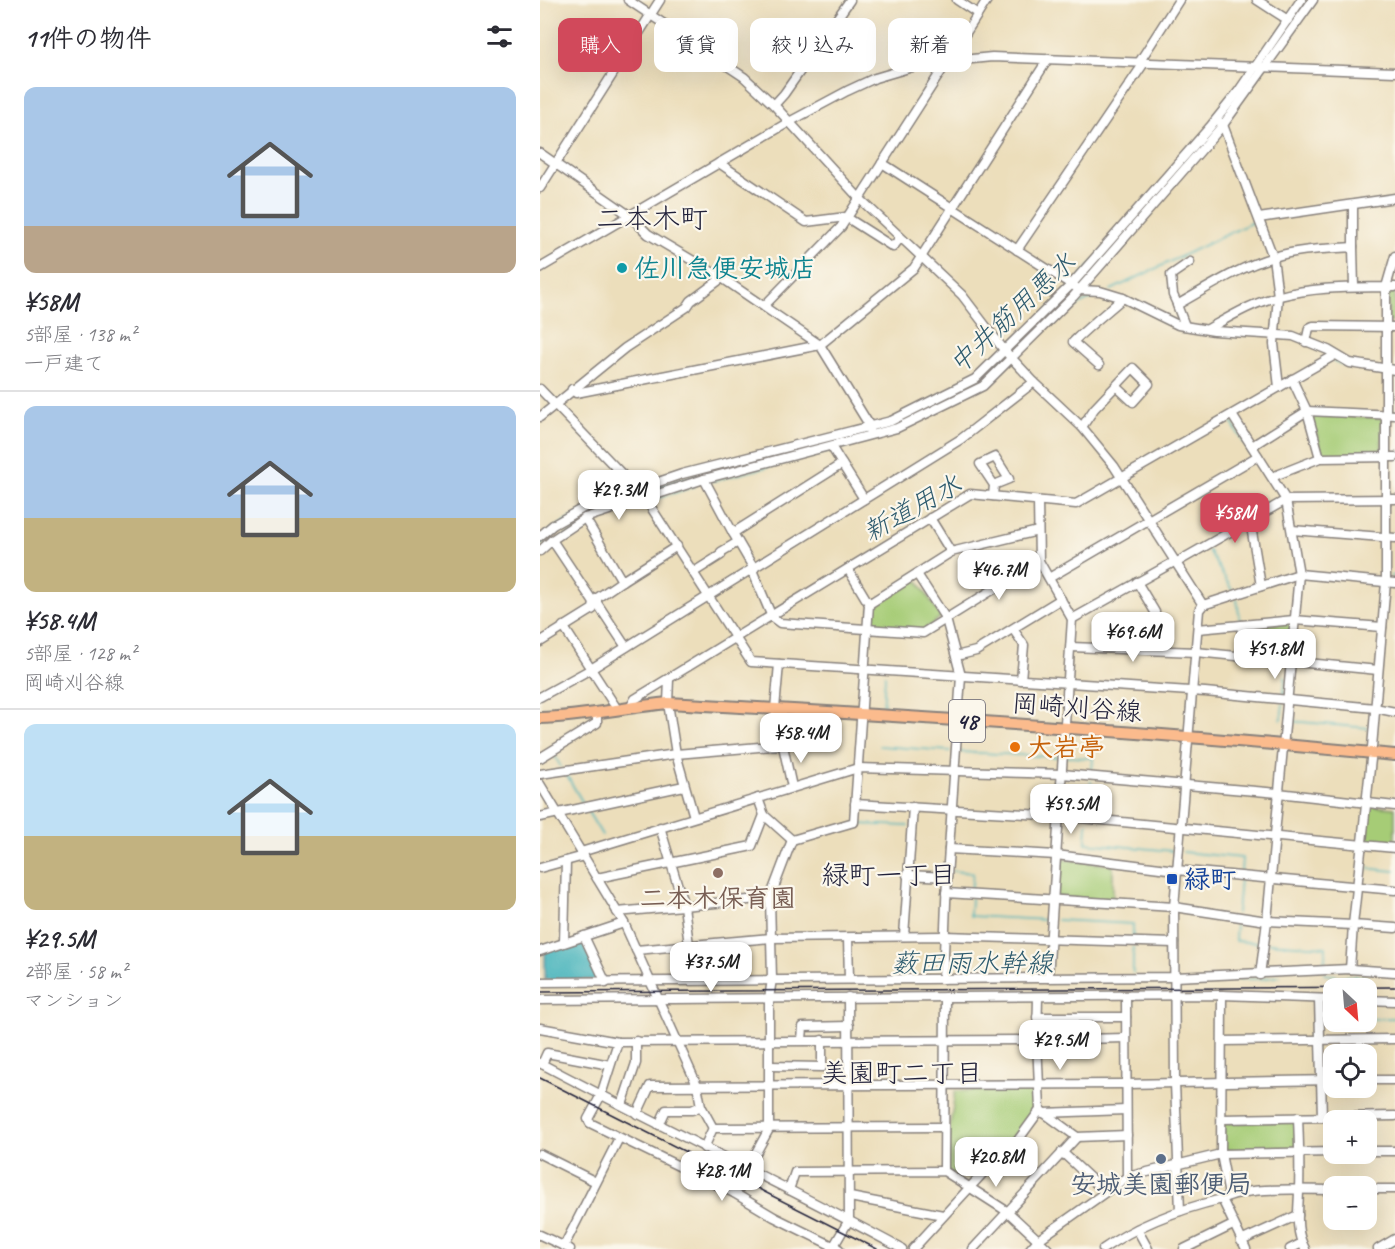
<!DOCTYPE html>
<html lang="ja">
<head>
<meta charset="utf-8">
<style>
	:root { --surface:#fff; --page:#f7f7f7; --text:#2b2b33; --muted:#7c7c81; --line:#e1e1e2; --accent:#d1495b }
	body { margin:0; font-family:Caveat,"Klee One",sans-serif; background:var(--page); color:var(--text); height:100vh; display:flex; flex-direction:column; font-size:22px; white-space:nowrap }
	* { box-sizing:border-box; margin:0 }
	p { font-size:20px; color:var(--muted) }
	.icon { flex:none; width:33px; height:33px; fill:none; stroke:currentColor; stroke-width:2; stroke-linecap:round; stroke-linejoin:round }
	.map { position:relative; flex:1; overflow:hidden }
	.sheet { display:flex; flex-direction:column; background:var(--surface); width:540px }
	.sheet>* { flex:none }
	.top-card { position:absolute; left:18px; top:18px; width:570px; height:54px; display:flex; gap:12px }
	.needle { width:39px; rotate:154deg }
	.buttons { position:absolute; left:783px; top:978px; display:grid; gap:12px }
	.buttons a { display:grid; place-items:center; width:54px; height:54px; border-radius:12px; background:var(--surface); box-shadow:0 6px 24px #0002; font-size:30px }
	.price { position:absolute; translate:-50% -51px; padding:0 14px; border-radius:12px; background:#fff; color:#222; font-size:20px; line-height:39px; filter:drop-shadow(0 2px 3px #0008) }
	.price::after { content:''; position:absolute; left:50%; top:36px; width:18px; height:14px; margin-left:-9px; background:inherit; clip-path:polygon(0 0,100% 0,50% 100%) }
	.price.active { background:var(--accent); color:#fff }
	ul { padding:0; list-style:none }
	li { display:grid; align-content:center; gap:12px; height:318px; padding:0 24px }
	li+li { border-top:2px solid var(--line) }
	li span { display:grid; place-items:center; height:186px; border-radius:12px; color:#555 }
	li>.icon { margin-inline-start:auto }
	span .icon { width:108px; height:108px; fill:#fffc; stroke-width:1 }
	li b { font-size:26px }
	h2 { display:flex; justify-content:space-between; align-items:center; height:72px; padding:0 24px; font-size:26px }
	.pill { padding:0 21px; border-radius:12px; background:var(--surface); box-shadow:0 6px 24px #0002; font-size:21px; line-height:54px }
	.pill.active { background:var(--accent); color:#fff }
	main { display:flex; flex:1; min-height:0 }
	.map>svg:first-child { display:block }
	.green { fill:#a6cc76; stroke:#647758; stroke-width:1.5 }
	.water { fill:#41b1ba; stroke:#326a7a; stroke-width:1.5 }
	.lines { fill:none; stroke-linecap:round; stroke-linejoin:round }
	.stream { stroke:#41b1ba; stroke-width:1.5 }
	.canal { stroke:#41b1ba; stroke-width:6 }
	.minor-casing { stroke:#87807b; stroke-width:11 }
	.major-casing { stroke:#87807b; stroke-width:14 }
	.minor { stroke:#fff; stroke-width:8 }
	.major { stroke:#fbbb8d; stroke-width:10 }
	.rail { stroke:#22223b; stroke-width:1.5 }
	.culture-dot { fill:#0f9aa8; stroke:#fbf7ec; stroke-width:2 }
	.food-dot { fill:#e8710a; stroke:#fbf7ec; stroke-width:2 }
	.education-dot { fill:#8d6e63; stroke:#fbf7ec; stroke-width:2 }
	.transit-dot { fill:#1a4fb4; stroke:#fbf7ec; stroke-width:2 }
	.service-dot { fill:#5c6f8a; stroke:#fbf7ec; stroke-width:2 }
	.labels { text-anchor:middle; stroke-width:4.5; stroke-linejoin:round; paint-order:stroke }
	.shield { fill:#fbf7ec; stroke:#636270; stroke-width:1.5 }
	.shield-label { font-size:24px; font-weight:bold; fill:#22223b }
	.culture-label { font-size:26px; font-weight:bold; fill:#0d838f; stroke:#fbf7ec; text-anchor:start }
	.street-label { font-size:26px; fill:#22223b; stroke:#fbf7ec }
	.food-label { font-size:26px; font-weight:bold; fill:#c56008; stroke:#fbf7ec; text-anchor:start }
	.transit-label { font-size:26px; font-weight:bold; fill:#164399; stroke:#fbf7ec; text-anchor:start }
	.education-label { font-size:26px; font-weight:bold; fill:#785e54; stroke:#fbf7ec }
	.service-label { font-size:26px; font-weight:bold; fill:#4e5e75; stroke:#fbf7ec }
	.water-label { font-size:27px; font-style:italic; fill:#2e5b6e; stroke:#fbf7ec }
	.neighbourhood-label { font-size:27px; fill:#22223b; stroke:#fbf7ec }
	.quarter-label { font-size:28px; fill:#22223b; stroke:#fbf7ec }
</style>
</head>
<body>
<main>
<section class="sheet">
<h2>11件の物件<svg class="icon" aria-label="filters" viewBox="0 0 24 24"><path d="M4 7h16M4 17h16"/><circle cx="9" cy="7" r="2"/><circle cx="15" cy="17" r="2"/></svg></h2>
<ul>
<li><span style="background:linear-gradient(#a9c7e8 75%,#b9a48a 0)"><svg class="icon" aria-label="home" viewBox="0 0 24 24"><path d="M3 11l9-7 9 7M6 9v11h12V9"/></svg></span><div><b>¥58M</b><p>5部屋 · 138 m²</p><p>一戸建て</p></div></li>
<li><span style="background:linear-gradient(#a9c7e8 60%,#c2b280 0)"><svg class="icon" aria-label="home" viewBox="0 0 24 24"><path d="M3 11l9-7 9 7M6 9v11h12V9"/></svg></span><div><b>¥58.4M</b><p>5部屋 · 128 m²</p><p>岡崎刈谷線</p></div></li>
<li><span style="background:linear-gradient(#bfe0f5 60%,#c2b280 0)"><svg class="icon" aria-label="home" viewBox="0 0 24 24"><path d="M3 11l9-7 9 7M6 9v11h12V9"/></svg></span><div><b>¥29.5M</b><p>2部屋 · 58 m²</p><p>マンション</p></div></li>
</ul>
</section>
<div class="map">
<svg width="855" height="1249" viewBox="0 0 855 1249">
	<rect width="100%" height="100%" fill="#fbf7ec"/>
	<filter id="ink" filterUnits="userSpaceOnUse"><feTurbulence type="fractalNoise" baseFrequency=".0167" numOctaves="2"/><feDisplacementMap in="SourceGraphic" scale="12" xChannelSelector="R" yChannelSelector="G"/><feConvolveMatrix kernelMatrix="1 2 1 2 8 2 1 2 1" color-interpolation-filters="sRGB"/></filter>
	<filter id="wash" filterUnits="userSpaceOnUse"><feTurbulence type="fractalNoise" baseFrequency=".008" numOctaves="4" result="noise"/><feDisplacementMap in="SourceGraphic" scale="24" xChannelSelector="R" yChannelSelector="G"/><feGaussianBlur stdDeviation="1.35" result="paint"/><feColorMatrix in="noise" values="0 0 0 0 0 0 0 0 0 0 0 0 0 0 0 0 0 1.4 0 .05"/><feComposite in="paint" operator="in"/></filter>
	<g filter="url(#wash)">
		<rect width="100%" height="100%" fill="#ecdebb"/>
		<g class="green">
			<path d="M849,291H855V322H848Z"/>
			<path d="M771,414L842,418V455H782Z"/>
			<path d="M375,579H377L401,617L383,631L330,625L331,607Z"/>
			<path d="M751,622L748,657L702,653L705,628Z"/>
			<path d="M830,806L855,808V843L827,841Z"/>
			<path d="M521,859L573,865V898L571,901L518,897L516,895L519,860Z"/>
			<path d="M494,1089V1114L433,1179L404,1171L415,1091Z"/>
			<path d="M754,1120L756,1122L757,1149L755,1150H683L684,1123Z"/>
		</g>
		<path class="water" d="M41,939L60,977L59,980H5V952Z"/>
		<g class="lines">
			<g class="stream">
				<path d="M571,290L717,220"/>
				<path d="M519,317L524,312L559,295"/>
				<path d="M793,361L805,365"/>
				<path d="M690,420L711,454"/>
				<path d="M297,449L347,435"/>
				<path d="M717,462L726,476"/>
				<path d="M172,481L290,451"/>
				<path d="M113,500L155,486"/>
				<path d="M50,521L103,504"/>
				<path d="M842,532V504"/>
				<path d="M21,539L44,525"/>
				<path d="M668,550L692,590"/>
				<path d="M842,575V543"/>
				<path d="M850,576H855"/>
				<path d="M697,599L700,622"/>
				<path d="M744,695L745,677"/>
				<path d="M343,711L345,675"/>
				<path d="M741,720L743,704"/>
				<path d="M750,721L829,728"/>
				<path d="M340,746L410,751"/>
				<path d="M420,752L518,757"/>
				<path d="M13,753L21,767"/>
				<path d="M527,757L553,758L552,772"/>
				<path d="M26,774L43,803"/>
				<path d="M48,812L62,835"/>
				<path d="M548,815L551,781"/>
				<path d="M547,823L546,843L633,851"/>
				<path d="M315,824L368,826"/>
				<path d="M643,852L702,858L701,873"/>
				<path d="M823,868L855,871"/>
				<path d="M413,871L433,873L431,891"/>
				<path d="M431,898L430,916L507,920"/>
				<path d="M697,913L700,879"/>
				<path d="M517,920L593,924V937"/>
				<path d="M696,921L695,941L721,943"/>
				<path d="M728,943L786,947L784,966"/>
				<path d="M593,947V973"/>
				<path d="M784,974L800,976H825L828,978"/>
				<path d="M667,980L721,979L740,976"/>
				<path d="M827,1004V1019L855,1018"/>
			</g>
			<g class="canal">
				<path d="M452,368L532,290L594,220"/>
				<path d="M348,426L436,384L442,377"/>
				<path d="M0,542C32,515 64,506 103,493C164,473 226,458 289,442"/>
			</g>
		</g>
	</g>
	<g filter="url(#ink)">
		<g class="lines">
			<g class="minor-casing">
				<g id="minor">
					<path d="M88,0L204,77L234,105L319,198L422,295L464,350L494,382L542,427L574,466L663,605"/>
					<path d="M417,0L438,14"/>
					<path d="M717,0L748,20"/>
					<path d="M600,61L639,0"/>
					<path d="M234,105L244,94L310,0"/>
					<path d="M681,123L683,125L733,257L738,296L734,344L739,387"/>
					<path d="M0,153L89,215L108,234L182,278L280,345L328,423L329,430"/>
					<path d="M179,163L266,222L306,217L353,247L360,238"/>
					<path d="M342,163L540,290L560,291L583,298L638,325L674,331L753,336L788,350L810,363L855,370"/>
					<path d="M0,188L120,0"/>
					<path d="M719,218L855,198"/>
					<path d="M813,247V205"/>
					<path d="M477,250L604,63"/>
					<path d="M855,256L846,287V582L831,759L813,925L855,928"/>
					<path d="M0,268L249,122L307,91L335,78L369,68L392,63L452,57L855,72"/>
					<path d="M224,306L301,227L447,0"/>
					<path d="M638,306L633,295L631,275L650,262"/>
					<path d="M645,326L637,305C667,288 701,266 734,257C759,249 787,249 813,247L814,287"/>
					<path d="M668,329C691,316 714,302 740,296C778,286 816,288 855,287"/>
					<path d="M766,342L769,328L773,326L855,327"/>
					<path d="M559,365L533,342C550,325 566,313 583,298"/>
					<path d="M752,379L767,411L780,458"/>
					<path d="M0,389L105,498L211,662L665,692L835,708L855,712"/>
					<path d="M32,389L36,393L280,345L374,268L508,59"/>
					<path d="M692,415L746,500L759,574L727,921L720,975"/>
					<path d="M0,417L85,348L147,307L151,301L182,278"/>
					<path d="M542,427L554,409L593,368L609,384L593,402L576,386"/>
					<path d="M291,446L302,464"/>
					<path d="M712,446L767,411L855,415"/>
					<path d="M732,477L780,458L855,457"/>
					<path d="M164,479L193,533L214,569"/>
					<path d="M453,496L454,485L469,479L455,457L440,464L454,485"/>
					<path d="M498,501L499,561L532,619L508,978"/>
					<path d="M45,518L82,581L137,546"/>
					<path d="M390,518L411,552"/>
					<path d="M710,520L721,586"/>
					<path d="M752,530L855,538"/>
					<path d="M193,533L302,464L324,499"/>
					<path d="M0,536L13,525L45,507L142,474L351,421L435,379L531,285L670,127L698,92L761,0"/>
					<path d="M12,540L54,603"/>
					<path d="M0,551L12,540L45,518L164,479L357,428L443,386L533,297L683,125L773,0"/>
					<path d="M212,570L232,617L240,623L383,633L499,561"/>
					<path d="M154,572L181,555V552L198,542"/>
					<path d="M377,574L406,619L421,676L407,877L403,979"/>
					<path d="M509,578L718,456"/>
					<path d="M82,581L57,598V603L86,647"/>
					<path d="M597,582L615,612L613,650"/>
					<path d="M329,604L411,552L498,531"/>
					<path d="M532,619L634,562L639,561L746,500L855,499"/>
					<path d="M23,626L77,709"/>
					<path d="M473,629L484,645L481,680"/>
					<path d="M658,629L754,620L842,627"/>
					<path d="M0,642L53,609L54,603H57"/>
					<path d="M531,647L656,652L838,670"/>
					<path d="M416,656L436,651L521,599"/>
					<path d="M700,658L702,625"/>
					<path d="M239,664L235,709L252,787"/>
					<path d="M129,679L128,703L136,754L154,817"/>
					<path d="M0,697L51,669L421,439L494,382"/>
					<path d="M91,706L95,699L430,494L536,504L795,355"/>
					<path d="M0,758L57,723V718"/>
					<path d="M0,774L136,754L244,745"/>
					<path d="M0,784L84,923L157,1085L161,1106L173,1128"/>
					<path d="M218,798L224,815L252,840"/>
					<path d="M315,804L519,816L855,848"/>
					<path d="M0,817L144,786"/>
					<path d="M120,827L144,906L149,945"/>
					<path d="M252,840L314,822L329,604L308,569"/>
					<path d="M409,849L516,855L636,870L855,890"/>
					<path d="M41,852L318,768L522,774L738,793L855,806"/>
					<path d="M0,868L44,856"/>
					<path d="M367,875L407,877"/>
					<path d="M57,878L212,846L224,815"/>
					<path d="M406,893L634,907L727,921L813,925L810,969"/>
					<path d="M77,912L230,898"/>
					<path d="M44,936L66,983"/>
					<path d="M364,936L373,807"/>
					<path d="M308,938L309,979"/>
					<path d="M24,942L26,861"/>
					<path d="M96,950L231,938L404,936L634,943"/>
					<path d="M0,951L84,923"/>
					<path d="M0,982L635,977L810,969L855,972"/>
					<path d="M682,995L794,999"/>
					<path d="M586,996L587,1177"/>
					<path d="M779,999L782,1117"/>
					<path d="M0,1000L682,995L681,1154L689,1195"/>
					<path d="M826,1000L855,1001"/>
					<path d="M497,1017H586"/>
					<path d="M0,1028L78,1042L497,1040L586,1038"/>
					<path d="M262,1040L263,1027L309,1026"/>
					<path d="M682,1041L855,1039"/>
					<path d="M78,1042L61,1095L48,1119L50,1123L194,1193L234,1217L299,1249"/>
					<path d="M0,1063C120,1127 243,1184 362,1249"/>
					<path d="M2,1064L7,1053L70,1065"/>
					<path d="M230,1066L282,1067V1040"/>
					<path d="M826,1080H855"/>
					<path d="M82,1105L96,1063V1041"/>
					<path d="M500,1110L537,1137L587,1135"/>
					<path d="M503,1113L586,1110"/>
					<path d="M97,1114L110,1086L586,1084L794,1080"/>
					<path d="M758,1117C759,1141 760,1165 759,1189C759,1210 754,1229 765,1249"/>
					<path d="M682,1119L855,1116"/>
					<path d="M119,1125L126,1110H152L161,1106"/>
					<path d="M173,1128L404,1127"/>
					<path d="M164,1148L173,1128"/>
					<path d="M826,1151H855"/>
					<path d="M522,1152L565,1192"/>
					<path d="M0,1154L56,1182"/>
					<path d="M404,1171L405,997"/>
					<path d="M826,1189H855"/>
					<path d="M249,1190L255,1172L404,1171L468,1212L508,1249"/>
					<path d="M194,1193L229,1129V999L232,979L230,898L252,840"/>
					<path d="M310,1197L403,1215"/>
					<path d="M682,1199L706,1249"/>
					<path d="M640,1211L635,1083L634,907L659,610L663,605L759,574L855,583"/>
					<path d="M597,1229L608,1249"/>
					<path d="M0,1235L30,1249"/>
					<path d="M701,1241L758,1215"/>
					<path d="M24,1246L79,1138"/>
					<path d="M292,1249L309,1220L308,997"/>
					<path d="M373,1249L444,1172L476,1143L500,1110L497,1040L498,997"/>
					<path d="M433,1249L537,1137"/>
					<path d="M490,1249L498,1240L587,1177L681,1154L794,1152"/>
					<path d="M563,1249C599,1224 640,1209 682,1199C706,1186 765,1190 794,1190"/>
					<path d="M644,1249L693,1225"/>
					<path d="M750,1249L762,1243"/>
					<path d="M838,1249L855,1239"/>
				</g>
			</g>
			<g class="major-casing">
				<path id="major" d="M0,718C43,717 86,707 128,703C371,716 613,732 855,755"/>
			</g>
			<use href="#minor" class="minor"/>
			<use href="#major" class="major"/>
			<g class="rail">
				<path d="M0,992L855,987"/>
				<path d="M0,1078L337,1249"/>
			</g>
		</g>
	</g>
	<circle class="culture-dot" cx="82" cy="268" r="6"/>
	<circle class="food-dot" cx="475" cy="747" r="6"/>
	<circle class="education-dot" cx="178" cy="873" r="6"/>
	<rect class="transit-dot" x="626" y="873" width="12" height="12" rx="3"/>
	<circle class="service-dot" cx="621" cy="1159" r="6"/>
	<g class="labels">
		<rect class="shield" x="409" y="700" width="36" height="42" rx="4.5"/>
		<g class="shield-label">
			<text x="427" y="729">48</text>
		</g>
		<g class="culture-label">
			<text x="94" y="277">佐川急便安城店</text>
		</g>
		<g class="street-label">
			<text transform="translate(537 707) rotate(4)" y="9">岡崎刈谷線</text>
		</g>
		<g class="food-label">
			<text x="487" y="756">大岩亭</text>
		</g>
		<g class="transit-label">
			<text x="644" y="888">緑町</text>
		</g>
		<g class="education-label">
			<text x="178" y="907">二本木保育園</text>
		</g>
		<g class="service-label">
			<text x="621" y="1193">安城美園郵便局</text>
		</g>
		<g class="water-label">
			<text transform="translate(472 313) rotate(-43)" y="9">中井筋用悪水</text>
			<text transform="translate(372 508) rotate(-29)" y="9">新道用水</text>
			<text x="432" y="972">薮田雨水幹線</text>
		</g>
		<g class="neighbourhood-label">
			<text x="349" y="884">緑町一丁目</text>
			<text x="362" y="1082">美園町二丁目</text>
		</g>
		<g class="quarter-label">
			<text x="112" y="228">二本木町</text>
		</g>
	</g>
</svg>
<div class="buttons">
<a><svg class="needle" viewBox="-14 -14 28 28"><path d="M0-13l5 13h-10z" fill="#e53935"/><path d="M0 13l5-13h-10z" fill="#7c7c81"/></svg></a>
<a><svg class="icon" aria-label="locate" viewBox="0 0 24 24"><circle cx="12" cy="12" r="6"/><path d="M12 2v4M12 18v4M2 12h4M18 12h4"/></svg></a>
<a>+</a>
<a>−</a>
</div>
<b class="price" style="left:79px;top:521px">¥29.3M</b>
<b class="price active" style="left:695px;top:544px">¥58M</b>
<b class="price" style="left:459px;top:601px">¥46.7M</b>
<b class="price" style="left:593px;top:663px">¥69.6M</b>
<b class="price" style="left:735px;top:680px">¥51.8M</b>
<b class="price" style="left:261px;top:764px">¥58.4M</b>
<b class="price" style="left:531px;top:835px">¥59.5M</b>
<b class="price" style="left:171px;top:993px">¥37.5M</b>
<b class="price" style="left:520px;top:1071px">¥29.5M</b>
<b class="price" style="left:456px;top:1188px">¥20.8M</b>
<b class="price" style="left:182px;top:1202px">¥28.1M</b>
<div class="top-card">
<a class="pill active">購入</a>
<a class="pill">賃貸</a>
<a class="pill">絞り込み</a>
<a class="pill">新着</a>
</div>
</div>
</main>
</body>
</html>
